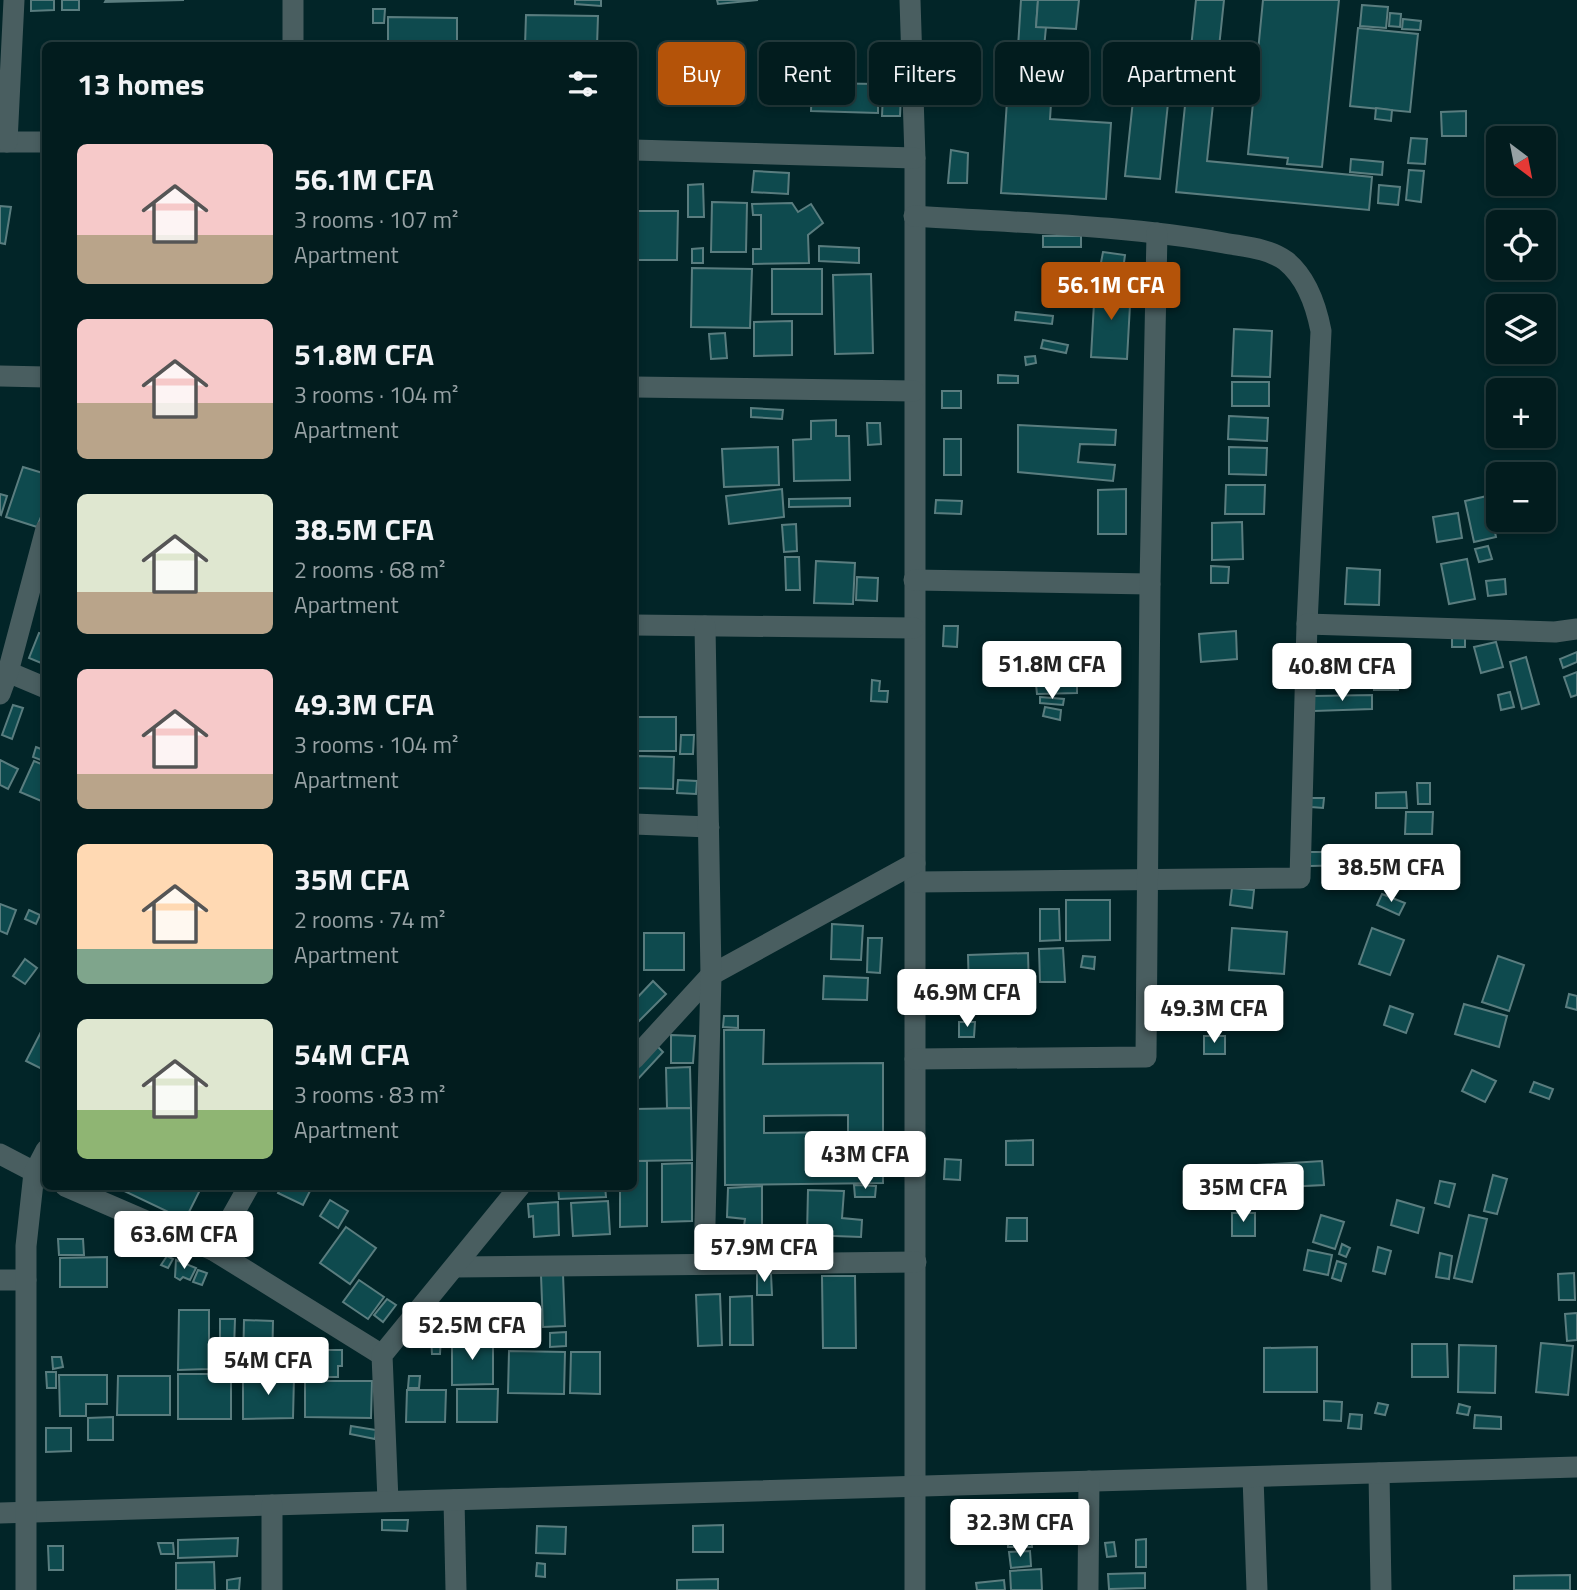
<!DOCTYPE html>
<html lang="en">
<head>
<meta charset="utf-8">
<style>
	:root { --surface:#021c1e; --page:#0c2527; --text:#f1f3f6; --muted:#96a1a4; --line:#233a3c; --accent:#b45309 }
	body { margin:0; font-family:"Titillium Web",sans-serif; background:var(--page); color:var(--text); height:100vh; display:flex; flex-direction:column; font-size:26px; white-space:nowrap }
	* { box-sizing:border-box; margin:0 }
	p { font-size:23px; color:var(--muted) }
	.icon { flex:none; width:38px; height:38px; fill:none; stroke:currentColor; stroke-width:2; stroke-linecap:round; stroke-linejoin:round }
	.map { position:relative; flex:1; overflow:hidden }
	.panel { position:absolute; left:42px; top:42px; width:595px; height:1148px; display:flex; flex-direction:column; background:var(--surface); border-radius:10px; box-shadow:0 4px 10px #0003,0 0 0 2px var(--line) }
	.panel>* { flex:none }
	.guide { position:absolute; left:658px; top:42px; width:665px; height:63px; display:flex; gap:14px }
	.needle { width:46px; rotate:148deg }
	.controls { position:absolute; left:1486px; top:126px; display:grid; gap:14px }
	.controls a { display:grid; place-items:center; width:70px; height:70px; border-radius:10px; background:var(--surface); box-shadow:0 4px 10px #0003,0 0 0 2px var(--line); font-size:35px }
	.price { position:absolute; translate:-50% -60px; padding:0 16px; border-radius:7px; background:#fff; color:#222; font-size:23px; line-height:46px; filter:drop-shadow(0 2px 4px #0008) }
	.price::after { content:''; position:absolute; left:50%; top:42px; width:21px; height:16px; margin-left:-10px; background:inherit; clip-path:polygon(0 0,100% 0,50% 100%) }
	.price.active { background:var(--accent); color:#fff }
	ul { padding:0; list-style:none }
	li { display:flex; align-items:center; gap:21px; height:175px; padding:0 35px }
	li span { display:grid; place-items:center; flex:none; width:196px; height:140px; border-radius:10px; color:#555 }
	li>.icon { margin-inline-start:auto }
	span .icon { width:84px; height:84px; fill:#fffc; stroke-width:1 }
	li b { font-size:30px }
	h2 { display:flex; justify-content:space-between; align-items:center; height:84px; padding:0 35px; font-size:30px }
	.chip { padding:0 24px; border-radius:10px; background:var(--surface); box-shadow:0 4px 10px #0003,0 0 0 2px var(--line); font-size:24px; line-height:63px }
	.chip.active { background:var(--accent); color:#fff }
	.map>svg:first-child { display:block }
	.building { fill:#0e4a4e; stroke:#5a7d7f; stroke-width:2; fill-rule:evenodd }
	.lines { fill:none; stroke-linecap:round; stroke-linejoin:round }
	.minor { stroke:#495e60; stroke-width:21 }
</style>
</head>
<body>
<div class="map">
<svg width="1577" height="1590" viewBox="0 0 1577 1590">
	<rect width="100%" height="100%" fill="#022528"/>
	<g class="building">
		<path d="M31,0H54V10L31,11Z"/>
		<rect x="62" y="0" width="17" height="10"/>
		<path d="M106,0H184L105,2Z"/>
		<path d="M575,0H601V6L575,4Z"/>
		<path d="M717,0H758L718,4Z"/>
		<path d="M1021,0H1038L1036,27H1046L1044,48L1018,47Z"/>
		<path d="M1038,0H1079L1076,29L1036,27Z"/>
		<path d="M1196,0H1224L1207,161L1372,177L1369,210L1176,192Z"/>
		<path d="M1263,0H1339L1322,167L1287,164L1288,158L1248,154Z"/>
		<path d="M1362,5L1388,7L1386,28L1360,26Z"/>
		<path d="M373,9H385L384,23H373Z"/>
		<path d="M1390,13L1401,14L1400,27L1389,26Z"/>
		<path d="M526,15L598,16L597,46H525Z"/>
		<path d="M388,17L457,18V46H388Z"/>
		<path d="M1403,19L1421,21L1420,30L1402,29Z"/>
		<path d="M1358,28L1418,34L1410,112L1350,106Z"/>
		<path d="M1018,47L1042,48L1040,88L1015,86Z"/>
		<path d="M1138,53L1173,56L1160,179L1125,176Z"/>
		<path d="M812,83L878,84V113L811,111Z"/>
		<path d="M1008,85L1052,88L1050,119L1111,123L1106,199L1001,193Z"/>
		<path d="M883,93L901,94L900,116H882Z"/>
		<path d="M1376,108L1392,110L1391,121L1375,119Z"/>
		<path d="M1466,111V136H1442L1441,112Z"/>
		<path d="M1411,138L1427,139L1425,164L1408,163Z"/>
		<path d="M951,150L968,153L967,183H948Z"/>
		<path d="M1351,159L1383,162L1382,175L1350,172Z"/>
		<path d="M1409,170L1424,171L1421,202L1406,200Z"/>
		<path d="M754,171L789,173L788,194L752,192Z"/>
		<path d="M703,184L704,217H688V185Z"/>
		<path d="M1379,185L1400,187L1398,205L1378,203Z"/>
		<path d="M712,202L747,203L746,252H711Z"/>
		<path d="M792,203L798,212L811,204L823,223L808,235L809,263L753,264V249H761V215H753L752,204Z"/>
		<path d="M0,206L11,207L5,244L0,243Z"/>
		<path d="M634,211H678L677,260H634Z"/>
		<rect x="1043" y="236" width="38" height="11"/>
		<path d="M819,246L859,248V263L819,261Z"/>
		<path d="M703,248V263H692V249Z"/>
		<path d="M1103,252L1125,255L1123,270L1100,268Z"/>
		<path d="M692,268L752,269L750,328L691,327Z"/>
		<rect x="772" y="269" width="50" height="45"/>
		<path d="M871,274L873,353L835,354L833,275Z"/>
		<path d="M1095,285L1131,287L1127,359L1091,357Z"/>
		<path d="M1016,312L1053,316L1052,324L1015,320Z"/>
		<path d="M792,321V355L754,356V322Z"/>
		<path d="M1234,329L1272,331L1270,377L1232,376Z"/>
		<path d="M725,333L727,358L711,359L709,334Z"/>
		<path d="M1043,340L1068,345L1066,353L1041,348Z"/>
		<path d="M1035,356L1036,363L1026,365L1025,357Z"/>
		<path d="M998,375L1018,376V383H998Z"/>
		<rect x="1232" y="382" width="37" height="24"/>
		<rect x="942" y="391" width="19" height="17"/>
		<path d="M751,408L783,410L782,419L751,417Z"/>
		<path d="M1229,416L1268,418L1267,441L1228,439Z"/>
		<path d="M836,420V436H849L850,480L794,481L793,440L811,439V421Z"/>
		<path d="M867,423H880L881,444L868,445Z"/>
		<path d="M1018,425L1116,430L1115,445L1080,444L1078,462L1115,465L1113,481L1018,472Z"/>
		<rect x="944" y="439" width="17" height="36"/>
		<path d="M778,447L779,485L724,487L722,449Z"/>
		<path d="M1229,447L1267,448L1266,475L1229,474Z"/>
		<path d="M23,467L46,474V504L37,527L6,517Z"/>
		<path d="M1498,482V509H1497L1492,483Z"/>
		<path d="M1226,485H1265L1264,514H1225Z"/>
		<path d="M782,489L784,517L729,524L726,496Z"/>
		<path d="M1126,489V534H1098V490Z"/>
		<path d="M0,494L7,496L1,515L0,514Z"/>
		<path d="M1487,496L1496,537L1474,542L1465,501Z"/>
		<path d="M850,498V506L789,507V499Z"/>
		<path d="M936,500L962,501L961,514L935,513Z"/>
		<path d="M1458,513L1462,538L1437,542L1433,517Z"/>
		<path d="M1242,522L1243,559L1212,560V523Z"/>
		<path d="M796,524L797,551L784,552L782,525Z"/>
		<path d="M1488,546L1492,559L1479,562L1475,549Z"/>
		<path d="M785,557H799L800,590H786Z"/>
		<path d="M1467,559L1475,599L1449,604L1441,564Z"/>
		<path d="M816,561L855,563L853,604L814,603Z"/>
		<path d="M1211,566L1229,567L1228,583H1211Z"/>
		<path d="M1347,568L1380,570L1379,605L1345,604Z"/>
		<path d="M857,577L878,578L877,601L856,600Z"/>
		<path d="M1505,579L1506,594L1488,596L1486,581Z"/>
		<path d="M944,626H958L957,647L943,646Z"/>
		<path d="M1236,631L1237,659L1201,662L1199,634Z"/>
		<path d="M39,633L46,635V665L29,658Z"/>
		<rect x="1452" y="637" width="13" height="10"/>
		<path d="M1496,642L1503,667L1481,673L1474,647Z"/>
		<path d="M1330,645H1368L1367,687L1329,686Z"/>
		<path d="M1577,652V662L1563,668L1560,659Z"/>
		<path d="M1526,657L1539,704L1522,709L1510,662Z"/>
		<rect x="1374" y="668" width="24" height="22"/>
		<path d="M1577,672V695L1571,697L1564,677Z"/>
		<path d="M872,680L880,681L879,691H888L887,702L871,701Z"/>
		<path d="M1077,683V693L1037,694L1036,684Z"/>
		<path d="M1510,692L1514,707L1501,710L1498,695Z"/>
		<path d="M1372,695V709L1314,711L1313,696Z"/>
		<path d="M1040,697L1064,699L1063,705L1040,703Z"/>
		<path d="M13,705L23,708L12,739L2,735Z"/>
		<path d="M1045,707L1061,710L1060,720L1043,716Z"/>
		<rect x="637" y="717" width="39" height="34"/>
		<path d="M681,735H694L693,754H680Z"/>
		<path d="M36,747L46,751V762L33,757Z"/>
		<path d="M638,756L674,757L673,789L637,788Z"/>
		<path d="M0,760L18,769L8,789L0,785Z"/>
		<path d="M34,761L46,766V803L20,792Z"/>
		<path d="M678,780L697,781L696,794L677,793Z"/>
		<path d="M1417,783H1430V804H1418Z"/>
		<path d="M1406,792L1407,808H1376V793Z"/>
		<path d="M1311,798H1324L1323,808L1311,807Z"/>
		<path d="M1406,812H1433L1432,834H1405Z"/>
		<path d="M1310,852H1356V865L1310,866Z"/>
		<path d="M1232,888L1254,890L1252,908L1230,905Z"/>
		<path d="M1382,894L1405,903L1399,915L1377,905Z"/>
		<path d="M1066,900H1110V940L1066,941Z"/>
		<path d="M0,904L16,910L7,934L0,931Z"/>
		<path d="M1040,909H1059L1060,940L1040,941Z"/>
		<path d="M29,910L40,915L36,924L25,919Z"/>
		<path d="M832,924L863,926L861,960L831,959Z"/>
		<path d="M1232,928L1287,932L1284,974L1229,970Z"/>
		<path d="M1372,928L1404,940L1390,975L1359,964Z"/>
		<rect x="644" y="933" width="40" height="37"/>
		<path d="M634,935H637L638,971H634Z"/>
		<path d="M868,938H882L880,973L867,972Z"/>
		<path d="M1063,948L1065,982H1040L1039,949Z"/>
		<path d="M1028,953L1029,991L969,993L968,955Z"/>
		<path d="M1083,956L1095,957L1094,969L1081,967Z"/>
		<path d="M1498,956L1524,965L1509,1011L1482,1002Z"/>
		<path d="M25,959L37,968L25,984L13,976Z"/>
		<path d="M824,976L868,978L867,1000L823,999Z"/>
		<path d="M653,981L666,994L634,1026V1001Z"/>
		<path d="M1569,994L1577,996V1010L1566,1007Z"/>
		<path d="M1464,1004L1507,1016L1499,1047L1455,1034Z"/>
		<path d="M1390,1006L1413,1014L1406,1033L1384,1025Z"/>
		<path d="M724,1016H738V1028L723,1027Z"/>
		<path d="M959,1022H975L974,1037H959Z"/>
		<path d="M43,1028L46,1029V1071L26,1061Z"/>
		<path d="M724,1030H764L763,1064L883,1063V1183L725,1185ZM848,1115V1132L764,1133V1116Z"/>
		<path d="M671,1035L695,1036L693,1063H671Z"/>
		<rect x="1204" y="1036" width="21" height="18"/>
		<path d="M655,1044L663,1052L638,1079L634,1076V1068Z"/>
		<path d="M690,1067L691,1108H667L666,1068Z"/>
		<path d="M1472,1070L1496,1081L1485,1102L1462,1091Z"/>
		<path d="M1534,1082L1553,1089L1549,1099L1530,1092Z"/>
		<path d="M691,1108L692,1160L634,1161V1109Z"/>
		<path d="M1033,1140V1165H1006V1141Z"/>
		<path d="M945,1159L961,1160L960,1180L944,1179Z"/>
		<path d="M634,1161H647V1226L620,1227V1186H634Z"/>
		<path d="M1322,1161L1324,1185L1228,1190L1226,1167Z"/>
		<path d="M692,1163V1221L662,1222V1164Z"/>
		<path d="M1493,1175L1507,1179L1497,1214L1484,1211Z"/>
		<path d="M1440,1181L1455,1184L1449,1207L1435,1203Z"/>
		<path d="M854,1185L876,1186L875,1197H855Z"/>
		<path d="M121,1186H202L185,1220L120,1189Z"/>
		<path d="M282,1186H310L312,1187L303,1205L278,1193Z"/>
		<path d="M558,1186H605L606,1197L559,1199Z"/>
		<path d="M762,1186V1226H744L745,1219L727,1217L728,1188Z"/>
		<path d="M808,1190L844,1191L842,1218L862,1220L861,1237L807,1235Z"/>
		<path d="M330,1200L348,1211L338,1228L320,1216Z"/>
		<path d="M1397,1200L1424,1208L1418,1233L1391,1225Z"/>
		<path d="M608,1201L610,1234L573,1236L571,1203Z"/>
		<path d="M558,1202L559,1235L534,1237L533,1216L529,1217L528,1204Z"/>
		<path d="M194,1213L204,1216L198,1232L188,1229Z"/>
		<rect x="1232" y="1213" width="23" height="23"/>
		<path d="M1321,1215L1344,1222L1335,1249L1313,1242Z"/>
		<path d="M1469,1215L1487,1219L1472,1282L1454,1278Z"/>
		<path d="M1007,1218H1027V1241H1006Z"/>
		<path d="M346,1227L376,1248L350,1284L320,1263Z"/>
		<path d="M58,1239H83L84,1255H59Z"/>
		<path d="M1342,1244L1350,1248L1346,1257L1339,1254Z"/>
		<path d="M1378,1247L1391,1251L1385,1274L1373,1271Z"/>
		<path d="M1308,1250L1332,1255L1328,1275L1304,1270Z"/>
		<path d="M1440,1253L1452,1256L1449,1279L1436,1277Z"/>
		<path d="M167,1256L173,1259L168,1268L161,1265Z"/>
		<path d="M107,1257V1287H60V1258Z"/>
		<path d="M176,1260L196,1268L190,1280L183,1277L180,1280L175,1277Z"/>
		<path d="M1337,1261L1346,1264L1341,1281L1332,1278Z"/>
		<path d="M198,1270L207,1273L202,1285L193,1282Z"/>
		<path d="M757,1272L771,1274L772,1295H757Z"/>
		<path d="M1574,1273L1575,1300H1559L1558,1274Z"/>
		<path d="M563,1274L565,1326L543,1327L541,1275Z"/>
		<path d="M822,1276H855L856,1348H823Z"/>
		<path d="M359,1280L384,1297L368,1319L343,1302Z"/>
		<path d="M720,1294L722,1345L698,1346L696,1295Z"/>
		<path d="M752,1296L753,1345H730V1297Z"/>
		<path d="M387,1299L396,1305L383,1322L374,1315Z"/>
		<path d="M179,1310H209V1369L178,1370Z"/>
		<path d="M1577,1313V1340L1567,1341L1565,1314Z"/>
		<path d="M220,1319H235L234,1349H220Z"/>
		<path d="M244,1320L273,1321L272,1368H243Z"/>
		<path d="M566,1332V1346L550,1347V1333Z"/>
		<path d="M535,1333V1346L509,1347V1334Z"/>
		<path d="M441,1336L440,1354H432L431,1337Z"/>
		<path d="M452,1340H493V1384L452,1385Z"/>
		<path d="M1541,1343L1573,1346L1568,1395L1536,1392Z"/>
		<path d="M1412,1344H1447L1448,1377H1412Z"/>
		<path d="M1459,1345L1496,1346L1495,1393L1458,1392Z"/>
		<path d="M1317,1347V1392H1264V1348Z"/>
		<path d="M303,1350H342V1366H338V1377H302Z"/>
		<path d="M509,1351L565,1352L564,1394L508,1393Z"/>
		<rect x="218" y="1352" width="17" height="15"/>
		<path d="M571,1352H600V1394L570,1393Z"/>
		<path d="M52,1357H61L63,1367L53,1369Z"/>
		<path d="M46,1372H56V1388H47Z"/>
		<rect x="178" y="1374" width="53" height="45"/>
		<path d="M59,1375H107V1404H86V1416H60Z"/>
		<path d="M118,1376H170V1415H117Z"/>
		<path d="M243,1376H294L293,1418L243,1419Z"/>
		<path d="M409,1376H420L419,1388H408Z"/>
		<path d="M305,1381H372L371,1418L305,1417Z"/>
		<path d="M457,1389H498L497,1422H457Z"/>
		<path d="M407,1390H446L445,1422H406Z"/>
		<path d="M1324,1401L1342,1402L1341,1421L1324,1420Z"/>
		<path d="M1378,1403L1388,1405L1385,1415L1375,1413Z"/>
		<path d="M1459,1404L1470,1407L1468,1415L1457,1413Z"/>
		<path d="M1350,1414L1362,1415L1361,1429L1348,1428Z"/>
		<path d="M1475,1415L1501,1417V1429L1474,1428Z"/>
		<path d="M113,1417V1440H88V1418Z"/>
		<path d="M351,1426L376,1430L375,1439L350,1434Z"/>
		<path d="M46,1428H71V1451L46,1452Z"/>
		<path d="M382,1520H408L407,1531L382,1530Z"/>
		<path d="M1031,1521L1032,1547H1008V1522Z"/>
		<path d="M723,1525V1552H693V1526Z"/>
		<path d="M537,1526L566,1527L565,1554L536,1553Z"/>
		<path d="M238,1538L237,1556L178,1558V1540Z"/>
		<path d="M1146,1539V1567H1136V1540Z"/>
		<path d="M1114,1542L1116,1556L1107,1557L1105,1543Z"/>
		<path d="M158,1543H173L174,1554H161Z"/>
		<path d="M48,1546H63V1570H49Z"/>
		<path d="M1030,1551L1031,1566L1011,1568L1009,1552Z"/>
		<path d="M214,1562L215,1590H176V1563Z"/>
		<path d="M537,1563L545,1564V1577L536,1576Z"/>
		<path d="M1041,1569L1042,1590H1011L1010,1571Z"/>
		<path d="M1145,1573V1588L1109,1589L1108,1574Z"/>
		<path d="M1570,1575V1590H1514V1576Z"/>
		<path d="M240,1578L239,1590H227V1580Z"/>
		<path d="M718,1579V1590H677V1580Z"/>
		<path d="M1004,1580L1005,1590H977L976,1583Z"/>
	</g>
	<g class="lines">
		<g class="minor">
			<path d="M910,0L915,158V1590"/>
			<path d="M293,46V0"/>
			<path d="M0,142H46"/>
			<path d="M7,142L14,0"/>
			<path d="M634,150L915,158"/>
			<path d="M914,216C1016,223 1125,225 1224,243C1245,247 1268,248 1286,261C1307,278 1316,305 1321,331L1307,624L1300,878L915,882"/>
			<path d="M0,376L46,377"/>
			<path d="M634,387L914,391"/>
			<path d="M914,580L1150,584"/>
			<path d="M1307,624L1555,632L1577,629"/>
			<path d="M634,625L914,628"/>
			<path d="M8,672L46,688"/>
			<path d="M0,694L8,672L46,529"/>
			<path d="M634,824L709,827"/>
			<path d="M634,1059L711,975L915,863"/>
			<path d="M915,1059L1146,1057L1150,584L1157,233"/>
			<path d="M0,1154L46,1178"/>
			<path d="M65,1186L213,1250L382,1355"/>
			<path d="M213,1250L249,1186"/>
			<path d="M704,1264L711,975L705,626"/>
			<path d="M455,1267L916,1262"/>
			<path d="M0,1280H26"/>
			<path d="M1379,1473L1381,1590"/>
			<path d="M1253,1477L1257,1590"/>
			<path d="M454,1500L456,1590"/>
			<path d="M388,1501L382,1355L520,1186"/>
			<path d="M0,1513L1577,1467"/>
			<path d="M26,1590V1246L34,1173L46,1150"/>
			<path d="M272,1590V1505"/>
			<path d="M1088,1590L1089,1481"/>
		</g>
	</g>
</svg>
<div class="controls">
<a><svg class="needle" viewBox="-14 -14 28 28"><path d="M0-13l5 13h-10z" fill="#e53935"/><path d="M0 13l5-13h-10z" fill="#96a1a4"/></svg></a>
<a><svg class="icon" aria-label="locate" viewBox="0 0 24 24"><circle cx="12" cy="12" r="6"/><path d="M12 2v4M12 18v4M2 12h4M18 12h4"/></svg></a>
<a><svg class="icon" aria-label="layers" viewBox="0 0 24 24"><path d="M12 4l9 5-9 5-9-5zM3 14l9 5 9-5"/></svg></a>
<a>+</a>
<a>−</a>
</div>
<b class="price active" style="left:1111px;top:322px">56.1M CFA</b>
<b class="price" style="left:1052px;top:701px">51.8M CFA</b>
<b class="price" style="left:1342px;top:703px">40.8M CFA</b>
<b class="price" style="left:1391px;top:904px">38.5M CFA</b>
<b class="price" style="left:967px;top:1029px">46.9M CFA</b>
<b class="price" style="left:1214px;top:1045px">49.3M CFA</b>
<b class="price" style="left:865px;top:1191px">43M CFA</b>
<b class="price" style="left:1243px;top:1224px">35M CFA</b>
<b class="price" style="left:184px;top:1271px">63.6M CFA</b>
<b class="price" style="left:764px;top:1284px">57.9M CFA</b>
<b class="price" style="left:472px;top:1362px">52.5M CFA</b>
<b class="price" style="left:268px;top:1397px">54M CFA</b>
<b class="price" style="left:1020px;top:1559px">32.3M CFA</b>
<div class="guide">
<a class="chip active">Buy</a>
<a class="chip">Rent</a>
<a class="chip">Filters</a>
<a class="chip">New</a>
<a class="chip">Apartment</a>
</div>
<section class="panel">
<h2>13 homes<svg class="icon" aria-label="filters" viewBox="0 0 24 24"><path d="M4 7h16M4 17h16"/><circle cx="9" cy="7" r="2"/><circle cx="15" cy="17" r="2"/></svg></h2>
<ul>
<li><span style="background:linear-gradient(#f6c9c9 65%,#b9a48a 0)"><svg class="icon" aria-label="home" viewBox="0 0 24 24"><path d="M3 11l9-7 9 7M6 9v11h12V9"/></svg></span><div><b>56.1M CFA</b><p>3 rooms · 107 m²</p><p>Apartment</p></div></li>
<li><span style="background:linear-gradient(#f6c9c9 60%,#b9a48a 0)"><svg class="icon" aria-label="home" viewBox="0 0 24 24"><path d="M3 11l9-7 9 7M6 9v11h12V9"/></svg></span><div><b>51.8M CFA</b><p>3 rooms · 104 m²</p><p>Apartment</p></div></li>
<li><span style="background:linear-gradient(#dfe7d0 70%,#b9a48a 0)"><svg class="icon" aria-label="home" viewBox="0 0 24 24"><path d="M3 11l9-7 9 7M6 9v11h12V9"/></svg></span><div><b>38.5M CFA</b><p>2 rooms · 68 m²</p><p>Apartment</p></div></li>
<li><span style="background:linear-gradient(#f6c9c9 75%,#b9a48a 0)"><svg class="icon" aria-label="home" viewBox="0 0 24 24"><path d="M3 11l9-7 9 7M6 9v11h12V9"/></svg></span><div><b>49.3M CFA</b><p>3 rooms · 104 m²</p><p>Apartment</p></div></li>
<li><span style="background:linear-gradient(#ffd9b3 75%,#7fa58c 0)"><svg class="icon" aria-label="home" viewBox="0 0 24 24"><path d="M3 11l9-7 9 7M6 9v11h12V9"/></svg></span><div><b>35M CFA</b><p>2 rooms · 74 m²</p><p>Apartment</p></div></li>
<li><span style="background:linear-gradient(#dfe7d0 65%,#8fb573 0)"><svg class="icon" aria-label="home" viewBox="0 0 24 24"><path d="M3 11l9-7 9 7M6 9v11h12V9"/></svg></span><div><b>54M CFA</b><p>3 rooms · 83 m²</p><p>Apartment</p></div></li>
</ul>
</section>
</div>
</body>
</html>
